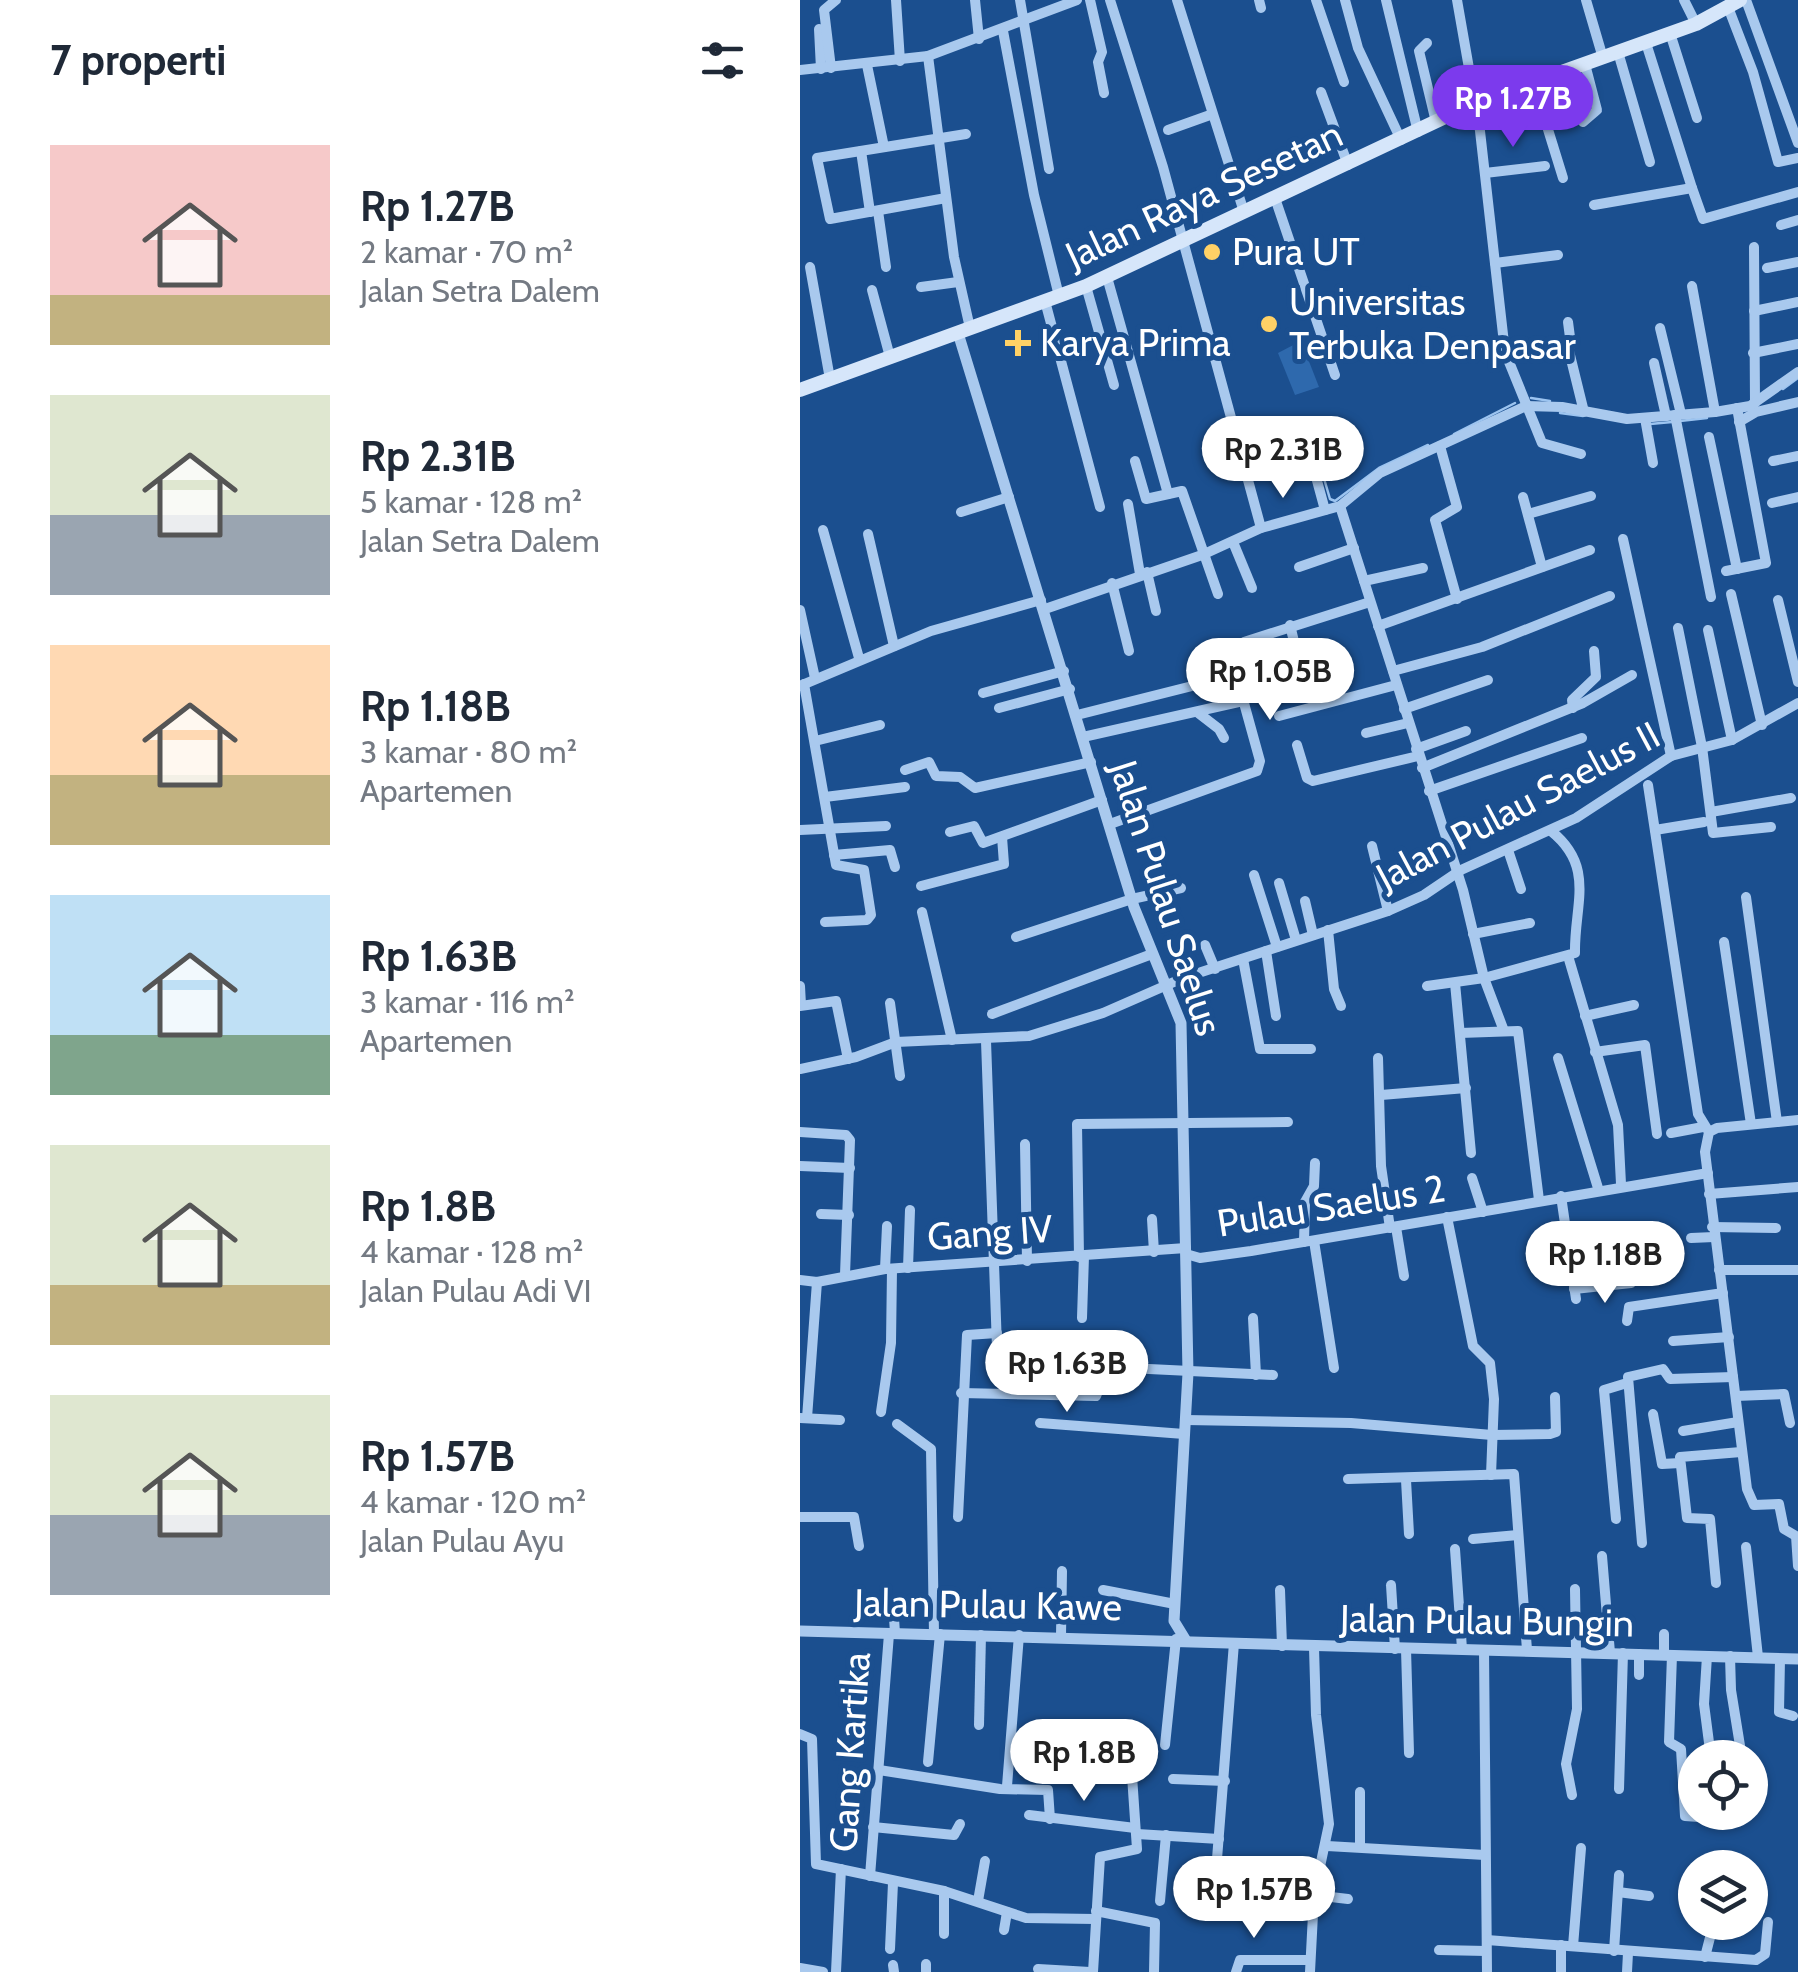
<!DOCTYPE html>
<html lang="id">
<head>
<meta charset="utf-8">
<style>
	:root { --surface:#fff; --page:#f2f2f3; --text:#1f2937; --muted:#747a83; --accent:#7c3aed }
	body { margin:0; font-family:Cabin,sans-serif; background:var(--page); color:var(--text); height:100vh; display:flex; flex-direction:column; font-size:38px; white-space:nowrap }
	* { box-sizing:border-box; margin:0 }
	p { font-size:32px; color:var(--muted) }
	.icon { flex:none; width:55px; height:55px; fill:none; stroke:currentColor; stroke-width:2; stroke-linecap:round; stroke-linejoin:round }
	.map { position:relative; flex:1; overflow:hidden }
	.panel { display:flex; flex-direction:column; background:var(--surface); width:800px }
	.panel>* { flex:none }
	.tools { position:absolute; left:878px; top:1740px; display:grid; gap:20px }
	.tools a { display:grid; place-items:center; width:90px; height:90px; border-radius:50%; background:var(--surface); box-shadow:0 2px 8px #0004; font-size:50px }
	.price { position:absolute; translate:-50% -85px; padding:0 22px; border-radius:35px; background:#fff; color:#222; font-size:32px; line-height:65px; filter:drop-shadow(0 2px 5px #0008) }
	.price::after { content:''; position:absolute; left:50%; top:60px; width:30px; height:22px; margin-left:-15px; background:inherit; clip-path:polygon(0 0,100% 0,50% 100%) }
	.price.current { background:var(--accent); color:#fff }
	ul { padding:0; list-style:none }
	li { display:flex; align-items:center; gap:30px; height:250px; padding:0 50px }
	li span { display:grid; place-items:center; flex:none; width:280px; height:200px; border-radius:0px; color:#555 }
	li>.icon { margin-inline-start:auto }
	span .icon { width:120px; height:120px; fill:#fffc; stroke-width:1 }
	li b { font-size:42px }
	h2 { display:flex; justify-content:space-between; align-items:center; height:120px; padding:0 50px; font-size:42px }
	main { display:flex; flex:1; min-height:0 }
	.map>svg:first-child { display:block }
	.green { fill:#2e69ad }
	.lines { fill:none; stroke-linecap:round; stroke-linejoin:round }
	.stream { stroke:#9cc4f0; stroke-width:2.5 }
	.minor { stroke:#a9c9ee; stroke-width:10 }
	.tertiary { stroke:#a9c9ee; stroke-width:11 }
	.secondary { stroke:#d6e6fa; stroke-width:14 }
	.poi-dot { fill:#ffd166; stroke:#1b4f8f; stroke-width:4 }
	.labels { text-anchor:middle; stroke-width:10; stroke-linejoin:round; paint-order:stroke }
	.street-label { font-size:38px; fill:#fff; stroke:#1b4f8f }
	.poi-label { font-size:38px; fill:#fff; stroke:#1b4f8f; text-anchor:start }
</style>
</head>
<body>
<main>
<section class="panel">
<h2>7 properti<svg class="icon" aria-label="filters" viewBox="0 0 24 24"><path d="M4 7h16M4 17h16"/><circle cx="9" cy="7" r="2"/><circle cx="15" cy="17" r="2"/></svg></h2>
<ul>
<li><span style="background:linear-gradient(#f6c9c9 75%,#c2b280 0)"><svg class="icon" aria-label="home" viewBox="0 0 24 24"><path d="M3 11l9-7 9 7M6 9v11h12V9"/></svg></span><div><b>Rp 1.27B</b><p>2 kamar · 70 m²</p><p>Jalan Setra Dalem</p></div></li>
<li><span style="background:linear-gradient(#dfe7d0 60%,#9aa5b1 0)"><svg class="icon" aria-label="home" viewBox="0 0 24 24"><path d="M3 11l9-7 9 7M6 9v11h12V9"/></svg></span><div><b>Rp 2.31B</b><p>5 kamar · 128 m²</p><p>Jalan Setra Dalem</p></div></li>
<li><span style="background:linear-gradient(#ffd9b3 65%,#c2b280 0)"><svg class="icon" aria-label="home" viewBox="0 0 24 24"><path d="M3 11l9-7 9 7M6 9v11h12V9"/></svg></span><div><b>Rp 1.18B</b><p>3 kamar · 80 m²</p><p>Apartemen</p></div></li>
<li><span style="background:linear-gradient(#bfe0f5 70%,#7fa58c 0)"><svg class="icon" aria-label="home" viewBox="0 0 24 24"><path d="M3 11l9-7 9 7M6 9v11h12V9"/></svg></span><div><b>Rp 1.63B</b><p>3 kamar · 116 m²</p><p>Apartemen</p></div></li>
<li><span style="background:linear-gradient(#dfe7d0 70%,#c2b280 0)"><svg class="icon" aria-label="home" viewBox="0 0 24 24"><path d="M3 11l9-7 9 7M6 9v11h12V9"/></svg></span><div><b>Rp 1.8B</b><p>4 kamar · 128 m²</p><p>Jalan Pulau Adi VI</p></div></li>
<li><span style="background:linear-gradient(#dfe7d0 60%,#9aa5b1 0)"><svg class="icon" aria-label="home" viewBox="0 0 24 24"><path d="M3 11l9-7 9 7M6 9v11h12V9"/></svg></span><div><b>Rp 1.57B</b><p>4 kamar · 120 m²</p><p>Jalan Pulau Ayu</p></div></li>
</ul>
</section>
<div class="map">
<svg width="998" height="1972" viewBox="0 0 998 1972">
	<rect width="100%" height="100%" fill="#1b4f8f"/>
	<path class="green" d="M501,341L519,387L495,395L478,353Z"/>
	<g class="lines">
		<g class="stream">
			<path d="M983,389L998,378"/>
			<path d="M731,398L750,401"/>
			<path d="M760,413L783,416"/>
			<path d="M880,421L907,418"/>
			<path d="M497,422L513,441L530,499L535,501L579,468L628,445"/>
			<path d="M466,423L479,422"/>
			<path d="M850,424L872,422"/>
			<path d="M654,434L715,403"/>
		</g>
		<g class="minor">
			<path d="M96,0L100,61"/>
			<path d="M175,0L179,39"/>
			<path d="M220,0L249,169"/>
			<path d="M290,0L302,52L298,62L304,93"/>
			<path d="M310,0L363,167L461,528"/>
			<path d="M377,0L444,212"/>
			<path d="M459,0L461,8"/>
			<path d="M516,0L544,82"/>
			<path d="M545,0L558,48L601,140"/>
			<path d="M586,0L618,132"/>
			<path d="M657,0L680,131L705,352L742,443L781,454"/>
			<path d="M786,0L803,58"/>
			<path d="M884,0L896,24"/>
			<path d="M946,0L998,143"/>
			<path d="M928,7L953,72L978,162L998,158"/>
			<path d="M19,29L21,69"/>
			<path d="M203,31L234,195L259,296"/>
			<path d="M870,33L897,118"/>
			<path d="M627,43L619,51L636,122"/>
			<path d="M846,43L892,188"/>
			<path d="M818,52L850,162"/>
			<path d="M128,56L154,257L170,328"/>
			<path d="M67,65L84,147"/>
			<path d="M31,68L24,10L36,0"/>
			<path d="M0,70L128,56L277,0"/>
			<path d="M733,81L763,178"/>
			<path d="M521,92L548,165"/>
			<path d="M783,122L797,110L785,64"/>
			<path d="M368,130L410,115"/>
			<path d="M61,151L70,212"/>
			<path d="M685,173L745,166"/>
			<path d="M146,198L30,219L17,158L166,134"/>
			<path d="M475,198L535,375"/>
			<path d="M794,205L892,188L903,219L998,192"/>
			<path d="M78,211L86,267"/>
			<path d="M981,225L998,220"/>
			<path d="M954,247L955,403"/>
			<path d="M695,263L758,255"/>
			<path d="M10,267L30,379"/>
			<path d="M967,268L998,262"/>
			<path d="M307,277L368,494"/>
			<path d="M286,286L314,385"/>
			<path d="M892,286L915,412"/>
			<path d="M121,287L158,282"/>
			<path d="M72,290L90,357"/>
			<path d="M245,301L300,507"/>
			<path d="M954,311L998,302"/>
			<path d="M860,328L881,414"/>
			<path d="M768,347L784,412"/>
			<path d="M753,348L771,345L768,322"/>
			<path d="M953,353L998,344"/>
			<path d="M854,363L866,416"/>
			<path d="M875,415L911,597"/>
			<path d="M845,418L853,463"/>
			<path d="M939,422L956,412L998,402"/>
			<path d="M435,431L455,425L462,431L494,424"/>
			<path d="M909,437L937,569"/>
			<path d="M640,446L657,507L635,520L657,599"/>
			<path d="M510,455L525,510"/>
			<path d="M335,461L346,499L382,491L418,594"/>
			<path d="M973,461L998,456"/>
			<path d="M723,497L742,567"/>
			<path d="M972,503L998,497"/>
			<path d="M328,504L340,574"/>
			<path d="M540,506L663,890L684,978L704,1031"/>
			<path d="M161,512L209,497"/>
			<path d="M728,514L791,496"/>
			<path d="M23,530L59,658"/>
			<path d="M68,534L94,646"/>
			<path d="M823,539L871,756"/>
			<path d="M433,542L452,588"/>
			<path d="M499,567L554,548"/>
			<path d="M926,571L966,563L937,408"/>
			<path d="M347,572L356,611"/>
			<path d="M564,581L623,568"/>
			<path d="M312,583L329,651"/>
			<path d="M931,594L962,725"/>
			<path d="M978,600L998,682"/>
			<path d="M245,609L402,555L461,528L540,506L580,473L726,406L762,407L827,419L915,412L950,406L998,372"/>
			<path d="M0,610L15,678"/>
			<path d="M578,626L790,550"/>
			<path d="M878,628L902,747L913,833L971,827"/>
			<path d="M908,630L932,740"/>
			<path d="M444,642L570,602"/>
			<path d="M469,662L497,654L490,625"/>
			<path d="M593,671L682,647L810,596"/>
			<path d="M4,684L36,865L64,870L71,915L67,920L25,922"/>
			<path d="M0,686L131,631L241,600"/>
			<path d="M183,693L264,671"/>
			<path d="M526,701L525,688L539,684L542,676"/>
			<path d="M199,708L270,689"/>
			<path d="M773,708L772,700L796,677L794,651"/>
			<path d="M604,709L688,680"/>
			<path d="M397,712L419,729L424,738"/>
			<path d="M277,715L424,678"/>
			<path d="M479,716L596,685"/>
			<path d="M566,733L608,723"/>
			<path d="M283,737L443,701"/>
			<path d="M15,741L80,725"/>
			<path d="M497,745L507,778L513,781L618,756"/>
			<path d="M616,749L666,731"/>
			<path d="M622,768L783,703L832,675"/>
			<path d="M105,770L129,762L136,776L160,777L175,788L291,762"/>
			<path d="M848,785L898,1114L909,1132"/>
			<path d="M629,791L782,738"/>
			<path d="M25,797L105,787"/>
			<path d="M911,812L991,798"/>
			<path d="M310,824L457,771L460,761L439,685"/>
			<path d="M0,830L86,826"/>
			<path d="M855,830L904,822"/>
			<path d="M150,832L174,826L183,843L302,800"/>
			<path d="M572,846L588,911"/>
			<path d="M708,850L721,889"/>
			<path d="M34,855L90,850L95,867"/>
			<path d="M454,875L477,947"/>
			<path d="M479,883L496,940"/>
			<path d="M121,886L204,864L202,837"/>
			<path d="M946,897L977,1122"/>
			<path d="M505,901L513,935"/>
			<path d="M122,912L152,1040"/>
			<path d="M528,930L534,989L541,1006"/>
			<path d="M673,934L730,923"/>
			<path d="M216,937L332,899L381,888"/>
			<path d="M924,942L951,1124"/>
			<path d="M405,945L415,969"/>
			<path d="M466,951L476,1016"/>
			<path d="M768,956L818,1125L821,1184"/>
			<path d="M443,959L460,1049H511"/>
			<path d="M655,983L671,1153"/>
			<path d="M0,986L1,1005"/>
			<path d="M627,986L684,978L775,953C774,905 796,867 751,831"/>
			<path d="M90,1003L100,1076"/>
			<path d="M0,1006L36,1001L48,1059"/>
			<path d="M192,1014L352,954"/>
			<path d="M785,1016L834,1005"/>
			<path d="M660,1033L718,1031L739,1200"/>
			<path d="M186,1041L197,1347L225,1360L231,1393"/>
			<path d="M795,1052L845,1045L857,1134"/>
			<path d="M578,1058L581,1166L590,1228"/>
			<path d="M758,1058L798,1188"/>
			<path d="M0,1069L56,1057L96,1042L229,1036L303,1013L383,978L588,911L624,895L661,870L776,818L871,756L932,740L998,703"/>
			<path d="M581,1095L666,1088"/>
			<path d="M998,1120L917,1128L909,1132L905,1152L947,1489L954,1505L979,1504L984,1529L996,1536L998,1566"/>
			<path d="M0,1132L46,1135L50,1140L45,1275"/>
			<path d="M871,1133L903,1127"/>
			<path d="M225,1144L227,1261"/>
			<path d="M0,1166L50,1168"/>
			<path d="M672,1178L683,1212"/>
			<path d="M909,1194L998,1187"/>
			<path d="M761,1196L776,1299"/>
			<path d="M21,1214L49,1215"/>
			<path d="M647,1217L673,1346L690,1363L694,1399L691,1475"/>
			<path d="M352,1219L354,1252"/>
			<path d="M596,1227L604,1276"/>
			<path d="M912,1227L976,1228"/>
			<path d="M891,1238L914,1237"/>
			<path d="M514,1241L534,1368"/>
			<path d="M504,1242L505,1202L514,1186L515,1163"/>
			<path d="M736,1252L768,1246"/>
			<path d="M386,1254L400,1258L451,1251L908,1173"/>
			<path d="M279,1257L277,1124L488,1122"/>
			<path d="M771,1261L830,1252"/>
			<path d="M108,1268L110,1210"/>
			<path d="M85,1269L87,1226"/>
			<path d="M919,1270H998"/>
			<path d="M0,1280L17,1282L85,1269L386,1248"/>
			<path d="M774,1289L831,1283"/>
			<path d="M282,1318L284,1256"/>
			<path d="M453,1318L456,1375"/>
			<path d="M827,1321L829,1307L923,1293"/>
			<path d="M873,1341L929,1337"/>
			<path d="M161,1393L296,1396L308,1367L473,1375"/>
			<path d="M936,1396L984,1394L990,1423"/>
			<path d="M81,1412L91,1343L92,1269"/>
			<path d="M853,1414L862,1464L880,1463"/>
			<path d="M0,1418L40,1420"/>
			<path d="M7,1418L17,1282"/>
			<path d="M386,1420L551,1423L692,1435L750,1434L756,1432L755,1397"/>
			<path d="M240,1423L384,1434"/>
			<path d="M97,1424L131,1449L134,1634"/>
			<path d="M883,1431L938,1422"/>
			<path d="M548,1479L714,1474L727,1650"/>
			<path d="M606,1480L609,1534"/>
			<path d="M0,1517H54L59,1546"/>
			<path d="M158,1517L167,1335L197,1333"/>
			<path d="M816,1519L804,1390L827,1383"/>
			<path d="M673,1539L718,1535"/>
			<path d="M842,1543L828,1377L863,1369L870,1379L933,1377"/>
			<path d="M946,1547L958,1657"/>
			<path d="M655,1549L662,1649"/>
			<path d="M802,1556L810,1653"/>
			<path d="M916,1583L910,1519L887,1518L880,1457L941,1452"/>
			<path d="M591,1585L595,1649"/>
			<path d="M303,1590L375,1604"/>
			<path d="M480,1590L482,1646"/>
			<path d="M93,1603L95,1633"/>
			<path d="M864,1634V1655"/>
			<path d="M261,1636L262,1571"/>
			<path d="M606,1649L609,1753"/>
			<path d="M684,1650L687,1972"/>
			<path d="M872,1655L869,1742L881,1749L885,1816L913,1818"/>
			<path d="M907,1656L904,1704L911,1758"/>
			<path d="M930,1656L931,1690L942,1758"/>
			<path d="M980,1659L979,1712L993,1716"/>
			<path d="M839,1675V1654"/>
			<path d="M179,1725L181,1635"/>
			<path d="M0,1734L12,1739L16,1864L144,1891L226,1918L295,1919"/>
			<path d="M365,1745L376,1639"/>
			<path d="M128,1762L140,1634"/>
			<path d="M79,1770L200,1789L248,1790L250,1819"/>
			<path d="M373,1779L425,1781"/>
			<path d="M207,1786L219,1635"/>
			<path d="M819,1789L823,1653"/>
			<path d="M560,1792V1847"/>
			<path d="M772,1795L766,1764L777,1709L775,1589"/>
			<path d="M950,1797L952,1807"/>
			<path d="M229,1815L335,1828"/>
			<path d="M73,1827L154,1835L160,1824"/>
			<path d="M337,1834L419,1839"/>
			<path d="M527,1846L685,1855"/>
			<path d="M418,1864L515,1886"/>
			<path d="M70,1876L89,1634"/>
			<path d="M144,1891V1934"/>
			<path d="M818,1892L849,1896"/>
			<path d="M514,1895L548,1899"/>
			<path d="M414,1897L434,1643"/>
			<path d="M178,1901L185,1861"/>
			<path d="M360,1901L366,1835"/>
			<path d="M296,1911L355,1923L354,1972"/>
			<path d="M204,1930L207,1912"/>
			<path d="M687,1940L956,1960L965,1954L968,1922"/>
			<path d="M761,1945V1972"/>
			<path d="M773,1946L781,1848"/>
			<path d="M90,1949L93,1883"/>
			<path d="M639,1950L686,1951"/>
			<path d="M814,1951L819,1875"/>
			<path d="M905,1957L914,1922"/>
			<path d="M93,1965L94,1972"/>
			<path d="M0,1968L23,1972"/>
			<path d="M238,1969L290,1972"/>
			<path d="M36,1972L41,1869"/>
			<path d="M126,1972V1964"/>
			<path d="M293,1972L300,1857L337,1849L331,1761"/>
			<path d="M436,1972L440,1960H510"/>
			<path d="M510,1972L514,1895L529,1824L516,1715L514,1648"/>
			<path d="M827,1972L828,1953"/>
		</g>
		<g class="tertiary">
			<path d="M158,333L334,907L381,1023L388,1373L374,1621L385,1639"/>
			<path d="M0,1631L998,1659"/>
		</g>
		<path class="secondary" d="M0,390L286,286L675,103L896,24L940,0"/>
	</g>
	<g class="poi-dot">
		<circle cx="412" cy="252" r="10"/>
		<circle cx="469" cy="324" r="10"/>
		<path d="M213 328h10v10h10v10h-10v10h-10v-10h-10v-10h10z"/>
	</g>
	<g class="labels">
		<g class="street-label">
			<text transform="translate(404 195) rotate(-25)" y="13">Jalan Raya Sesetan</text>
			<text transform="translate(718 806) rotate(-28)" y="13">Jalan Pulau Saelus II</text>
			<text transform="translate(366 898) rotate(72)" y="13">Jalan Pulau Saelus</text>
			<text transform="translate(531 1206) rotate(-9)" y="13">Pulau Saelus 2</text>
			<text transform="translate(190 1233) rotate(-4)" y="13">Gang IV</text>
			<text transform="translate(188 1605) rotate(1)" y="13">Jalan Pulau Kawe</text>
			<text transform="translate(687 1621) rotate(1)" y="13">Jalan Pulau Bungin</text>
			<text transform="translate(50 1752) rotate(-86)" y="13">Gang Kartika</text>
		</g>
		<g class="poi-label">
			<text x="432" y="265">Pura UT</text>
			<text x="489" y="315">Universitas<tspan x="489" dy="44">Terbuka Denpasar</tspan></text>
			<text x="240" y="356">Karya Prima</text>
		</g>
	</g>
</svg>
<div class="tools">
<a><svg class="icon" aria-label="locate" viewBox="0 0 24 24"><circle cx="12" cy="12" r="6"/><path d="M12 2v4M12 18v4M2 12h4M18 12h4"/></svg></a>
<a><svg class="icon" aria-label="layers" viewBox="0 0 24 24"><path d="M12 4l9 5-9 5-9-5zM3 14l9 5 9-5"/></svg></a>
</div>
<b class="price current" style="left:713px;top:150px">Rp 1.27B</b>
<b class="price" style="left:483px;top:501px">Rp 2.31B</b>
<b class="price" style="left:470px;top:723px">Rp 1.05B</b>
<b class="price" style="left:805px;top:1306px">Rp 1.18B</b>
<b class="price" style="left:267px;top:1415px">Rp 1.63B</b>
<b class="price" style="left:284px;top:1804px">Rp 1.8B</b>
<b class="price" style="left:454px;top:1941px">Rp 1.57B</b>
</div>
</main>
</body>
</html>
